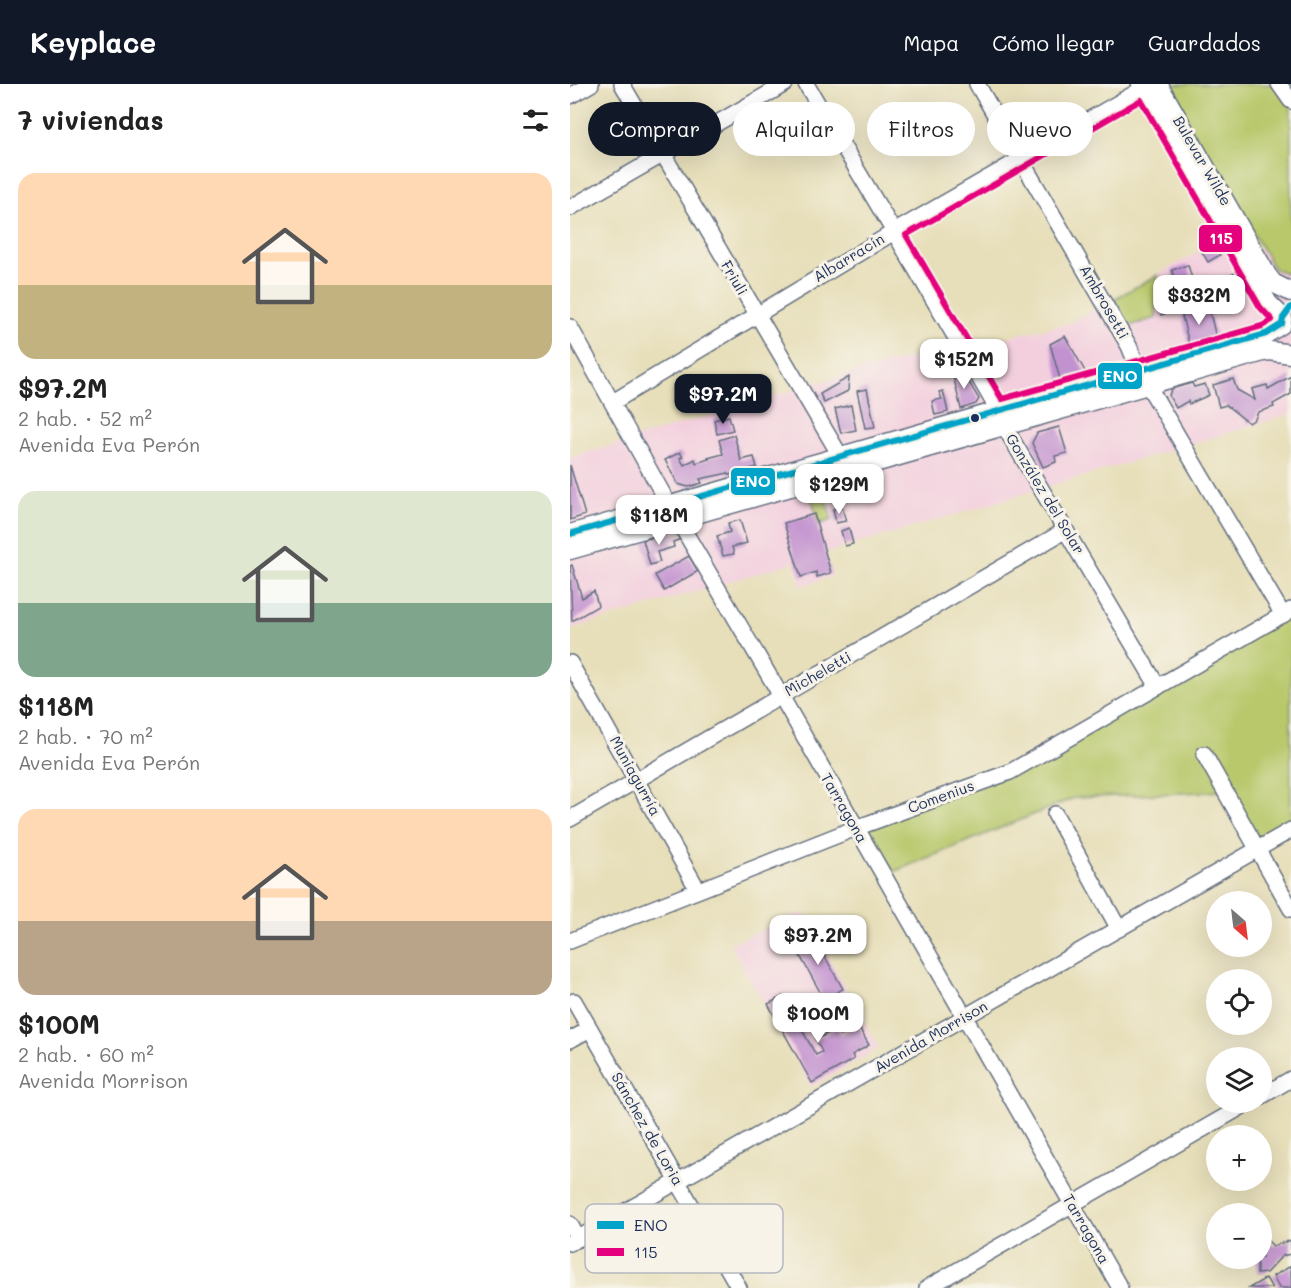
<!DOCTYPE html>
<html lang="es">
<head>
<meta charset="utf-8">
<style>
	:root { --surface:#fff; --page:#f6f6f6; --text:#222; --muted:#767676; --accent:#111827 }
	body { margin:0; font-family:Mali,sans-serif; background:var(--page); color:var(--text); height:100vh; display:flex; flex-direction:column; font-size:22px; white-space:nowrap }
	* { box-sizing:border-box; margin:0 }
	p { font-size:20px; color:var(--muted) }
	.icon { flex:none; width:33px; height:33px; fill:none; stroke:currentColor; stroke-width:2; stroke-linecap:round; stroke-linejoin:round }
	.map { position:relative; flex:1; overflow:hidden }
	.drawer { display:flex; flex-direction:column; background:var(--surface); width:570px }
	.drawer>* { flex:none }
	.top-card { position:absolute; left:18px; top:18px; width:570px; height:54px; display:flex; gap:12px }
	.needle { width:39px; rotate:152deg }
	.tools { position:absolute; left:636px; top:807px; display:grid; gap:12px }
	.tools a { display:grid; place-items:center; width:66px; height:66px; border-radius:50%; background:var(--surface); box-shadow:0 6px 24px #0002; font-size:30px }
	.price { position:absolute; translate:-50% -51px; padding:0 14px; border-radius:12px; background:#fff; color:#222; font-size:20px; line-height:39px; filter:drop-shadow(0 2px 3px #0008) }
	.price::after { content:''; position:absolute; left:50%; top:36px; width:18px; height:14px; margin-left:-9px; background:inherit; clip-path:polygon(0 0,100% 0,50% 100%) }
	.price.current { background:var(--accent); color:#fff }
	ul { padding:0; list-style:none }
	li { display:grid; align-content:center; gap:12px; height:318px; padding:0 18px }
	li span { display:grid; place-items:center; height:186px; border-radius:18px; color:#555 }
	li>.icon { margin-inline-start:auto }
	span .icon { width:108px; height:108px; fill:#fffc; stroke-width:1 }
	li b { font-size:26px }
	h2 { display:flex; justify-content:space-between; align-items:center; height:72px; padding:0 18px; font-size:26px }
	.tag { padding:0 21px; border-radius:27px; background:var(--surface); box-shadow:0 6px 24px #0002; font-size:21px; line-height:54px }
	.tag.current { background:var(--accent); color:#fff }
	header { display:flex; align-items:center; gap:36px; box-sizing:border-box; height:84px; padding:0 30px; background:var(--accent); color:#fff }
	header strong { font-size:28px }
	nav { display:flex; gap:33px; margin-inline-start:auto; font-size:21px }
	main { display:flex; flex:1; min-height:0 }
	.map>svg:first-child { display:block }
	.built { fill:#f3cfde }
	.green { fill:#b8c86b; stroke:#6a7c64; stroke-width:1.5 }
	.building { fill:#c291cf }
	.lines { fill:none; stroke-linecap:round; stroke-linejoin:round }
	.minor-casing { stroke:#626d7e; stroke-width:18 }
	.major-casing { stroke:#626d7e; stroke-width:21 }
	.minor { stroke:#fff; stroke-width:15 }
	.major { stroke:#fff; stroke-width:18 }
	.bus-1-casing { stroke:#f7f3e8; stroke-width:10 }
	.bus-2-casing { stroke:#f7f3e8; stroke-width:10 }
	.bus-1 { stroke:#01a3c8; stroke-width:6 }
	.bus-2 { stroke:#e5007d; stroke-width:6 }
	.bus-dot { fill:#1b2f5e; stroke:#f7f3e8; stroke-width:2 }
	.labels { text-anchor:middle; stroke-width:6; stroke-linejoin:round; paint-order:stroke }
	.street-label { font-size:15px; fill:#1b2f5e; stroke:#f7f3e8 }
	.key { fill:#f7f3e8; stroke:#b5b8bf; stroke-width:1.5 }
	.key-label { font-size:16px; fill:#1b2f5e }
	.line-badge { stroke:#f7f3e8; stroke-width:2 }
	.badge-label { font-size:16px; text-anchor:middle; font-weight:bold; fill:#fff }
</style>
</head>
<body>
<header>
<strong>Keyplace</strong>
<nav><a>Mapa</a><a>Cómo llegar</a><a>Guardados</a></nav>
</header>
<main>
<section class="drawer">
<h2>7 viviendas<svg class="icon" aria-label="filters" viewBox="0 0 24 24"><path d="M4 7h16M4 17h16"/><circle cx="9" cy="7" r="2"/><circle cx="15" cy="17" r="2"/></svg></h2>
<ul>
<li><span style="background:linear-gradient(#ffd9b3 60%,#c2b280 0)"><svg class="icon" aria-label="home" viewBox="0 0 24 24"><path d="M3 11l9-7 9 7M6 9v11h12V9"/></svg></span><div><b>$97.2M</b><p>2 hab. · 52 m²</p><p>Avenida Eva Perón</p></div></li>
<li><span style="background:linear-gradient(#dfe7d0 60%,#7fa58c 0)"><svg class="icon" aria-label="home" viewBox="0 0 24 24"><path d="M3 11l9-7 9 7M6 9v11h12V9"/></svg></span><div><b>$118M</b><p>2 hab. · 70 m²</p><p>Avenida Eva Perón</p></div></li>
<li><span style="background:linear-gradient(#ffd9b3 60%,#b9a48a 0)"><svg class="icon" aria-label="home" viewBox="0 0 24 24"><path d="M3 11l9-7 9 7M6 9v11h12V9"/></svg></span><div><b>$100M</b><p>2 hab. · 60 m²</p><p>Avenida Morrison</p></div></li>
</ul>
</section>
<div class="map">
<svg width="721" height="1204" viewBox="0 0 721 1204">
	<rect width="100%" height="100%" fill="#f7f3e8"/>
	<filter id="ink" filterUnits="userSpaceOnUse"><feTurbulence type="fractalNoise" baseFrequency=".0167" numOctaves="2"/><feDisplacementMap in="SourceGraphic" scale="12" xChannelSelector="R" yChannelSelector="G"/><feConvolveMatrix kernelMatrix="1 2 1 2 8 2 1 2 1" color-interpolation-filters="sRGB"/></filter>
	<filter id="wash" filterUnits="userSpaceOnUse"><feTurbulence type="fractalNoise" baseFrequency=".008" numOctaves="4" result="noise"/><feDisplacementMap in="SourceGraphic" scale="24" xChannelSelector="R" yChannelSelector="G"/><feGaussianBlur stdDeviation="1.35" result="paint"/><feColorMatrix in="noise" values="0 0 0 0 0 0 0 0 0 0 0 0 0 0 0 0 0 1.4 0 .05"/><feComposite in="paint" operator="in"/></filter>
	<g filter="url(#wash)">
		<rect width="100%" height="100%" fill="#e7dfba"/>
		<g class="built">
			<path d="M659,151L721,179V330L256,469L263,492L231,502L224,478L0,545V374L293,285L500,239Z"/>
			<path d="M233,829L309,964L241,1003L160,860Z"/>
		</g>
		<g class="green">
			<path d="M595,0H721V191L704,185Z"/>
			<path d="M588,191L586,234L559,242L544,215Z"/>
			<path d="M253,405L262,436L249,440L240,409Z"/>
			<path d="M721,526V746L687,766L654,707L504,714L313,792L286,744L440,688Z"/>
		</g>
		<g id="blocks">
			<g class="building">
				<path d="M644,161L650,171L638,178L632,168Z"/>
				<path d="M618,181L629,219L591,231V214L609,209L602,186Z"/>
				<path d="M665,189L673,202L645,218L637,205Z"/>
				<path d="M639,225L646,253L619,260L612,232Z"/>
				<path d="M495,252L516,289L490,295L480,260Z"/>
				<path d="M390,283L409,315L406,320L391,325L382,287Z"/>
				<path d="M721,292V310L703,320L704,323L688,328L685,335L679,339L656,321L649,323L643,301L663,295L667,306L685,316L682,305L697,301L698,305Z"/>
				<path d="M279,293L278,307L254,319L250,310Z"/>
				<path d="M622,299L624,303L635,300L639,311L619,320L618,317L606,324L599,312L601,305Z"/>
				<path d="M297,305L305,343L295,344L287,307Z"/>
				<path d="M373,307L378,328L365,331L362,317L372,315L369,308Z"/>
				<path d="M281,321L286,346L271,349L265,325Z"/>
				<path d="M159,332L163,346L147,350L144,336Z"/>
				<path d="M489,343L497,369L485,372L486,378L473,383L462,359L467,349Z"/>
				<path d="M164,351L171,376L184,373L187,383L159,391L158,389L130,395L132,399L118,403L108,400L95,376L110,368L113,373L110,374L114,381L125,375L126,379L139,375L138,374L153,370L149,356Z"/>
				<path d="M0,381L15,431L0,436Z"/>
				<path d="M272,423L276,437L266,439L263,425Z"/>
				<path d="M244,430L261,489L247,493L246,488L231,493L214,439Z"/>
				<path d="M170,436L177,459L162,463L164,470L153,472L147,452L160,448L158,439Z"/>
				<path d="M279,444L283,460L275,462L271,447Z"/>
				<path d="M102,448L110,451L111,455L103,458L104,463L87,468L90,478L80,481L73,456Z"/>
				<path d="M119,472L128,487L94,507L85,491Z"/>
				<path d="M2,481L12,514L24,507L28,522L2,537L0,482Z"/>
				<path d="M242,849L273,905L254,915L223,859Z"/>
				<path d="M213,912L246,971L252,968L246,956L267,944L271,951L288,942L299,961L282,971L284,975L242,999L198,920Z"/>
				<path d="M697,1156L703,1162L721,1156V1170L712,1172L696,1189L687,1190V1174H692V1161Z"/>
				<path d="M721,1182V1204H709L703,1192Z"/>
				<path d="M696,1194L702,1204H679Z"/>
			</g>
		</g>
	</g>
	<g filter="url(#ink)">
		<use href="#blocks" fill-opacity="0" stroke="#626d7e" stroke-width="1.5"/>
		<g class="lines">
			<g class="minor-casing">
				<g id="minor">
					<path d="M52,0L275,380"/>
					<path d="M236,0L324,148L428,326L434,342L588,603"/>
					<path d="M407,0L559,262L569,286L713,531"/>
					<path d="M709,0L721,17"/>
					<path d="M0,12L21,0"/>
					<path d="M0,124L215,0"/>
					<path d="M0,243L99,421L211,612L550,1204"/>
					<path d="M43,318L324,148L581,0"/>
					<path d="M0,579L128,806"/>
					<path d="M634,670L721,825"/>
					<path d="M485,730L549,845"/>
					<path d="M0,735L496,446"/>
					<path d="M0,857L286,744L440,688L721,526"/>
					<path d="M4,917L169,1204"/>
					<path d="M0,956L20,945"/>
					<path d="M692,1012L721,995"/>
					<path d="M0,1140L8,1155"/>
					<path d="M0,1159L721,746"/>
					<path d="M357,1204L680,1018"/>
				</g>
			</g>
			<g class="major-casing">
				<g id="major">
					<path d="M571,0L698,219L713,234"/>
					<path d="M588,0L697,191L703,199L721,208"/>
					<path d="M0,450L696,250L712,240"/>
					<path d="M0,466L693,268L700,267L721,270"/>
				</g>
			</g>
			<use href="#minor" class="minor"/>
			<use href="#major" class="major"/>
			<g class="bus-1-casing">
				<path id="bus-1" d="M0,450L696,250L712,240L713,234L721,223"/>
			</g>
			<g class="bus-2-casing">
				<path id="bus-2" d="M571,16L690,223L702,236L692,242L432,315L336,151Z"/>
			</g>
			<use href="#bus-1" class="bus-1"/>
			<use href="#bus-2" class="bus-2"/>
		</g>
	</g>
	<circle class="bus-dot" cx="405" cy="334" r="5"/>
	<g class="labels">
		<g class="street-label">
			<text transform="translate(632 77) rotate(60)" y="5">Bulevar Wilde</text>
			<text transform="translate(279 174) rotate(-31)" y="5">Albarracín</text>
			<text transform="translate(164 194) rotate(60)" y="5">Friuli</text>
			<text transform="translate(534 218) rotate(60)" y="5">Ambrosetti</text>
			<text transform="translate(475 410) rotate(59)" y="5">González del Solar</text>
			<text transform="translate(248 590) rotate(-30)" y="5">Micheletti</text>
			<text transform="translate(65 692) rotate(61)" y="5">Muniagurría</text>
			<text transform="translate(371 713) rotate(-20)" y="5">Comenius</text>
			<text transform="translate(274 724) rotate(60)" y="5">Tarragona</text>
			<text transform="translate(361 953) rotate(-30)" y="5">Avenida Morrison</text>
			<text transform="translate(77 1045) rotate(60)" y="5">Sánchez de Loria</text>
			<text transform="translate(516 1145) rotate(60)" y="5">Tarragona</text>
		</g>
	</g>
	<rect x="15" y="1120" width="198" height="69" rx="9" class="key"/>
	<rect x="27" y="1137" width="27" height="8" fill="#01a3c8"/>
	<rect x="27" y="1164" width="27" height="8" fill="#e5007d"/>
	<g class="key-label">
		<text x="64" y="1147">ENO</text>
		<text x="64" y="1174">115</text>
	</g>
	<g class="line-badge">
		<rect x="628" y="140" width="45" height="29" rx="6" fill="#e5007d"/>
		<rect x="527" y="278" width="46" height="28" rx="6" fill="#01a3c8"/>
		<rect x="160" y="383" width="46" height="29" rx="6" fill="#01a3c8"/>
	</g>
	<g class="badge-label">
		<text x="651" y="160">115</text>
		<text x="550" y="298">ENO</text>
		<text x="183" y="403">ENO</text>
	</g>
</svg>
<div class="tools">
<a><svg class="needle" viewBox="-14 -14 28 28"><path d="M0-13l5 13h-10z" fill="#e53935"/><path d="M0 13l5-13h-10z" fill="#767676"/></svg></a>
<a><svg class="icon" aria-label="locate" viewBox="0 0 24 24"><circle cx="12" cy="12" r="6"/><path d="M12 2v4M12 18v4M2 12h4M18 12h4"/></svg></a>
<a><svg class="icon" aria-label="layers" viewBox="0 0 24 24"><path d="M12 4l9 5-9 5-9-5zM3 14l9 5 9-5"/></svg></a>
<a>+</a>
<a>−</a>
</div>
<b class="price" style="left:629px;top:242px">$332M</b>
<b class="price" style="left:394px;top:306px">$152M</b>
<b class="price current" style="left:153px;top:341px">$97.2M</b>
<b class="price" style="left:269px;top:431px">$129M</b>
<b class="price" style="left:89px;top:462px">$118M</b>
<b class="price" style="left:248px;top:882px">$97.2M</b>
<b class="price" style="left:248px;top:960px">$100M</b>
<div class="top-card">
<a class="tag current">Comprar</a>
<a class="tag">Alquilar</a>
<a class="tag">Filtros</a>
<a class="tag">Nuevo</a>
</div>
</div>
</main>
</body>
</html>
